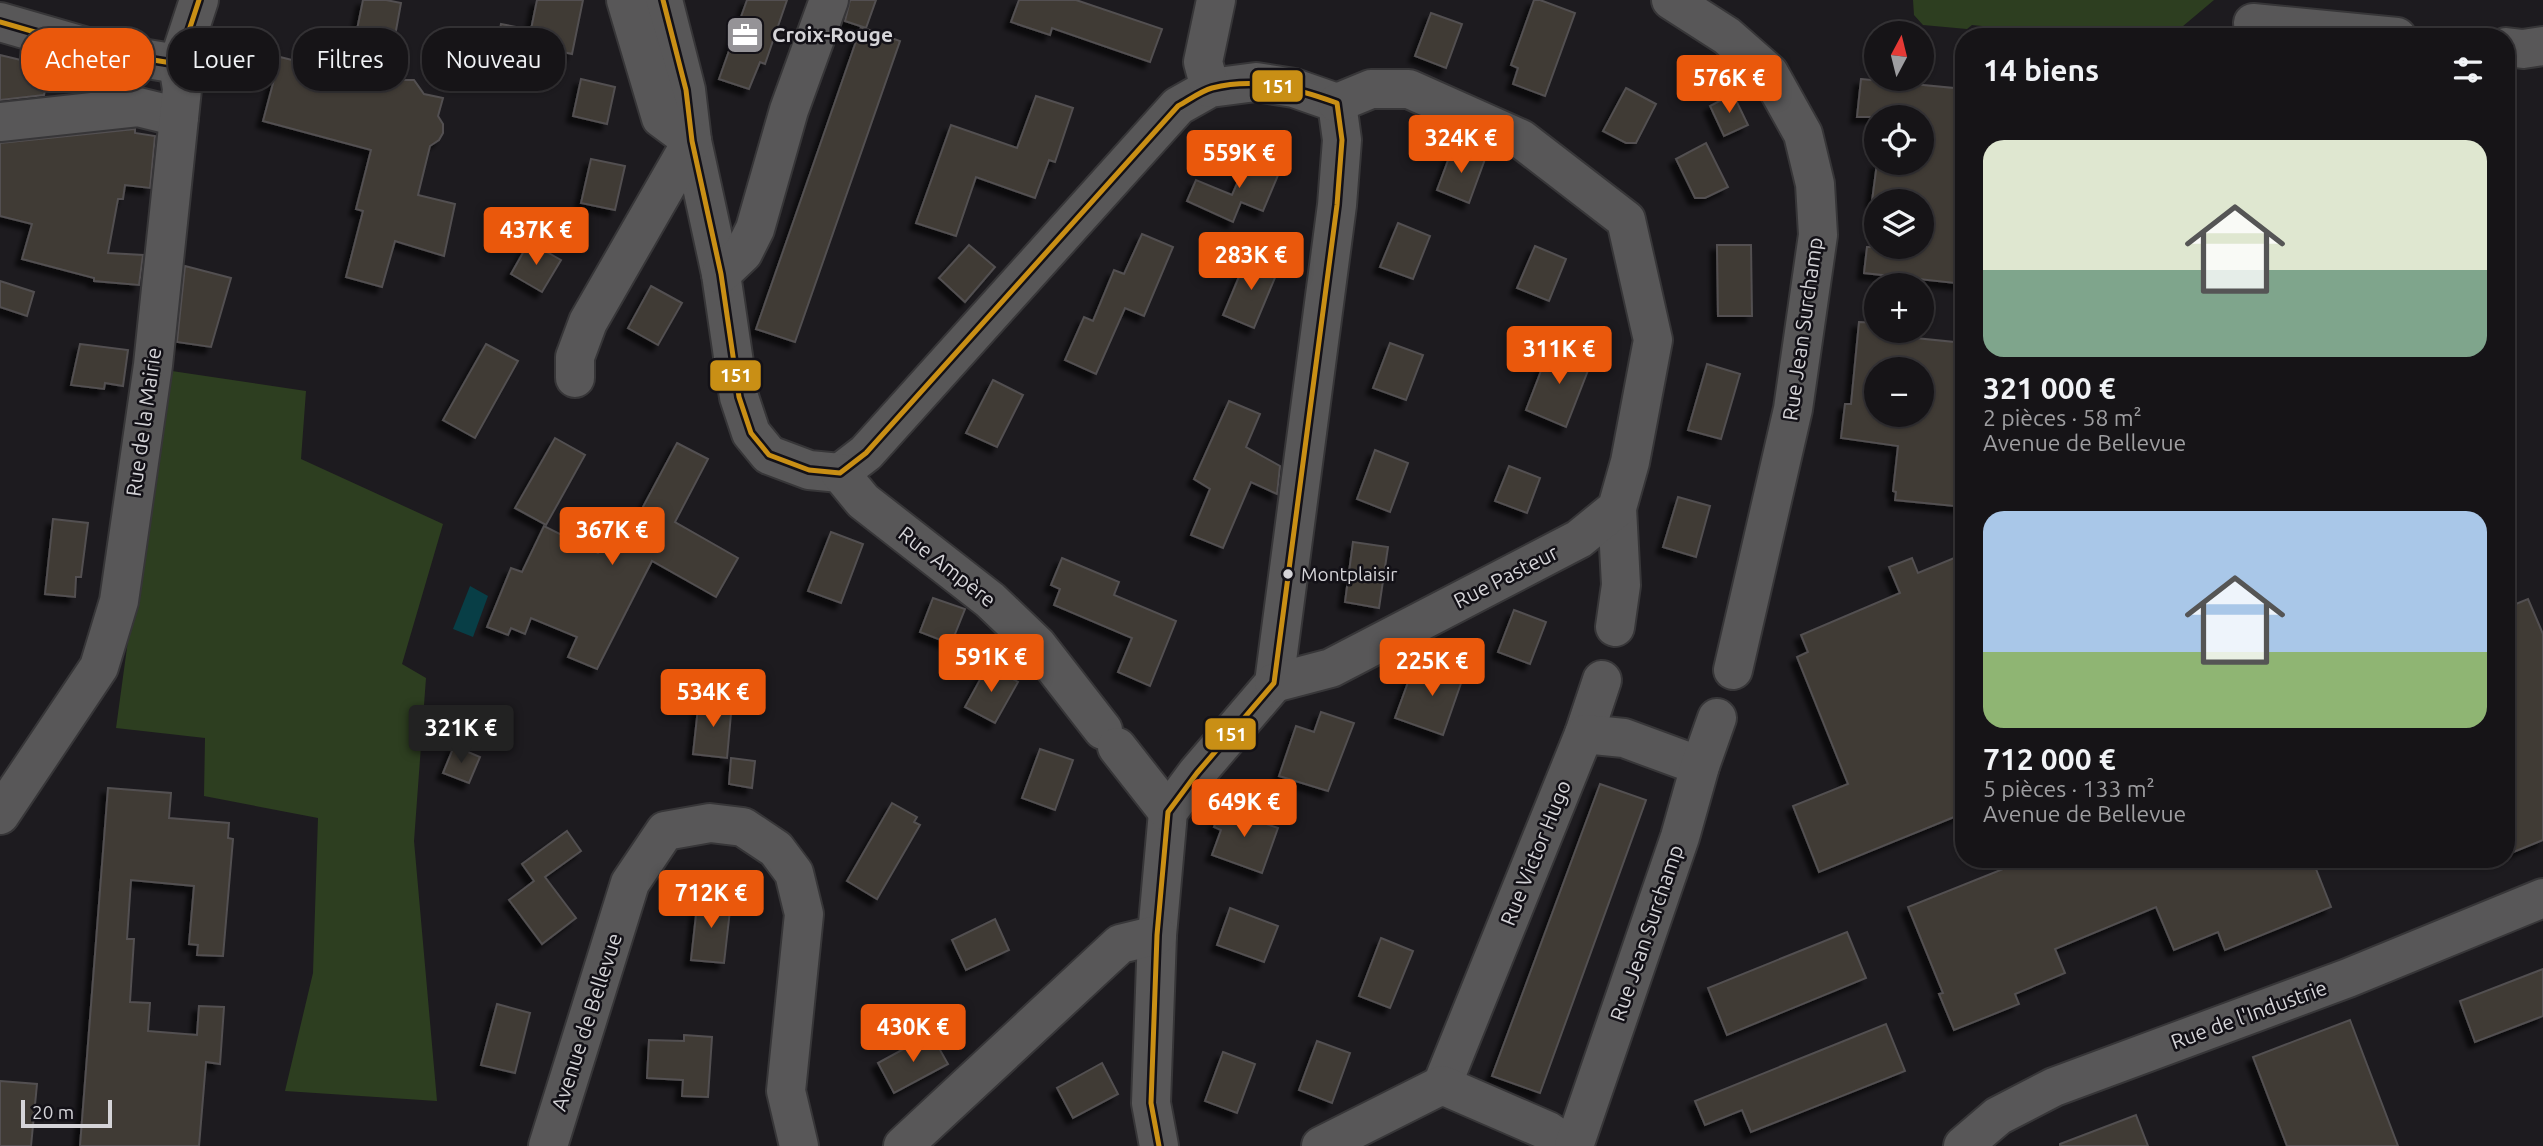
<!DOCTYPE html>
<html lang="fr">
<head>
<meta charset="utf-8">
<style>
	:root { --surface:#161417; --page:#1f1d20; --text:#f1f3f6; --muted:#9e9ea1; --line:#353336; --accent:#ea580c }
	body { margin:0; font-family:Ubuntu,sans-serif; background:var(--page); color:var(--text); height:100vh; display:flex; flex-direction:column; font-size:26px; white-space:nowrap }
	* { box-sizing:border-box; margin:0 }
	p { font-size:23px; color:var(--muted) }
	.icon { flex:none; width:38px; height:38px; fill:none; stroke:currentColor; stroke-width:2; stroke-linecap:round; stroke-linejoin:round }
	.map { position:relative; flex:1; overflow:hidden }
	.panel { position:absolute; left:1955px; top:28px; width:560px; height:840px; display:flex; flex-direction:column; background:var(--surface); border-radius:28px; box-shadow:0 2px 5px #0004,0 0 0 2px var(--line) }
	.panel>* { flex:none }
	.banner { position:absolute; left:21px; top:28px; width:665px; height:63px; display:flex; gap:14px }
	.needle { width:46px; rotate:7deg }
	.buttons { position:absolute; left:1864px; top:21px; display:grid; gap:14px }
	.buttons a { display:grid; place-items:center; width:70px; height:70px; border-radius:50%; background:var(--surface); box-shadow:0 2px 5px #0004,0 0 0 2px var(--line); font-size:35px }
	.scale { position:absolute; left:21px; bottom:18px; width:91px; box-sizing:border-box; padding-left:7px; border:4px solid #d5d4d8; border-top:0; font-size:19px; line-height:24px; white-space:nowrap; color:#d5d4d8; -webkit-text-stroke:5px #131117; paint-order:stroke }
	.price { position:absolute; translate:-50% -60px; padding:0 16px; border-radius:7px; background:var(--accent); color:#fff; font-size:23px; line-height:46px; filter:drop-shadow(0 2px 4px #0008) }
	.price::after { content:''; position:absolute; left:50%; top:42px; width:21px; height:16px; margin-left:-10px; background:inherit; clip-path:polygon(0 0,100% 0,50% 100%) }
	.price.active { background:#222; color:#fff }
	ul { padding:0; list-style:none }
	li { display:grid; align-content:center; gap:14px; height:371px; padding:0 28px }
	li span { display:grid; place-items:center; height:217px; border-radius:21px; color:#555 }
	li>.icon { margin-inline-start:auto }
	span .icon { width:126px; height:126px; fill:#fffc; stroke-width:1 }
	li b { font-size:30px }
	h2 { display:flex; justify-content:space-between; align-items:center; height:84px; padding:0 28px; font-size:30px }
	.pill { padding:0 24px; border-radius:28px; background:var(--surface); box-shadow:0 2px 5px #0004,0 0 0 2px var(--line); font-size:24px; line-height:63px }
	.pill.active { background:var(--accent); color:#fff }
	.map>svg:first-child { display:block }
	.green { fill:#2d3e20 }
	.water { fill:#083e46 }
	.building { fill:#403a34; stroke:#525051; stroke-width:2; fill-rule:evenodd; filter:url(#shadow) }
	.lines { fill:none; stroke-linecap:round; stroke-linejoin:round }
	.minor-casing { stroke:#373638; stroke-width:42 }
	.minor { stroke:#585758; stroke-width:38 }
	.bus-1-casing { stroke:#131117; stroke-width:10 }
	.bus-1 { stroke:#c98f15; stroke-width:5 }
	.bus-dot { fill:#d5d4d8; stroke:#131117; stroke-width:2.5 }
	.labels { text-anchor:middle; stroke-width:5; stroke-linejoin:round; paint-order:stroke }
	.bus-label { font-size:19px; fill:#d5d4d8; stroke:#131117; text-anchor:start }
	.poi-label { font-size:21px; font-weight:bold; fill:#d5d4d8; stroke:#131117; text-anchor:start }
	.street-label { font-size:21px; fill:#d5d4d8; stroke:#131117 }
	.line-badge { stroke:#131117; stroke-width:2.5 }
	.badge-label { font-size:19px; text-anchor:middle; font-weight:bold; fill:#fff }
</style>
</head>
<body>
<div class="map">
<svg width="2543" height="1146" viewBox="0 0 2543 1146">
	<defs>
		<filter id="shadow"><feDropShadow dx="-6" dy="6" stdDeviation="2" flood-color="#0009"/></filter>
	</defs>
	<rect width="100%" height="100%" fill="#1d1b1f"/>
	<g class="green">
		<path d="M1913,0H2214L2170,37H2085L1972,25L1967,29L1923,25L1914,15Z"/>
		<path d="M165,370L306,391L301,459L443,524L402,664L426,678L414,841L437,1101L285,1091L313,973L318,818L204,796L205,738L116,728Z"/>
	</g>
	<path class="water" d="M470,586L488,596L473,637L453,629Z"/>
	<g class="building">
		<path d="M363,0H386L401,3L387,80H414L424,94L443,98L438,116L443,124V133L439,140L430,146L418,195L455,204L444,256L395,241L382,287L346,277L363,211L356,209L371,150L263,121L280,57L348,74Z"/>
		<path d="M537,0H583L572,54L528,44Z"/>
		<path d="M747,0H787L765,64L760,62L749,89L719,79Z"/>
		<path d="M850,0H876L866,28L845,21Z"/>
		<path d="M1019,0H1076L1162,29L1150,62L1052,28L1050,35L1011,22Z"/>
		<path d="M1534,0H1540L1575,13L1545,96L1513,84L1518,68L1511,65Z"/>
		<path d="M1431,13L1462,24L1446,68L1415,56Z"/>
		<path d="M501,24L527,29L521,59L495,53Z"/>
		<path d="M861,27L900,41L795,342L756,329Z"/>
		<path d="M0,55L50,67L44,95L0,100Z"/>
		<path d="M581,79L615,87L607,124L573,116Z"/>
		<path d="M1861,79L1964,89V284L1864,273L1867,247H1922V201H1872L1877,163H1922V117H1857Z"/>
		<path d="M1626,88L1656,104L1636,143H1626L1603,131Z"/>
		<path d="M1733,94L1748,125L1724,136L1710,106Z"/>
		<path d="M1036,96L1073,108L1055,162L1049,160L1035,198L976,177L956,236L916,223L951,125L1017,148Z"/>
		<path d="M135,129V133L155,136L150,188L125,185L123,199H118L108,253L143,255L139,285L94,281V278L22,259L32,224L0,216V143Z"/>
		<path d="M1706,143L1728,187L1705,198H1695L1676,159Z"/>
		<path d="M1453,147L1485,159L1469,203L1437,190Z"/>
		<path d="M1250,154L1281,168L1263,211L1241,202L1233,222L1187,201L1196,180L1232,195Z"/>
		<path d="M591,159L625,166L615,210L581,203Z"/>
		<path d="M1398,223L1430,236L1413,279L1380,267Z"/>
		<path d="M1142,234L1173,247L1144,316L1125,308L1096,374L1065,360L1084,317L1093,321L1114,270L1124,274Z"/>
		<path d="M529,242L561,260L542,292L511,274Z"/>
		<path d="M969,245L995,267L965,302L939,278Z"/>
		<path d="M1717,245H1751L1752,316H1718Z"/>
		<path d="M1535,246L1566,259L1549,301L1517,288Z"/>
		<path d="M1248,255L1279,268L1254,328L1223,315Z"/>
		<path d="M185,266L231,278L211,347L177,342Z"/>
		<path d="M0,281L34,292L27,316L0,307Z"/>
		<path d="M651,286L682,303L658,345L628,328Z"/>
		<path d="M1859,322L1876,323V334L1964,343V507L1895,500L1896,492L1893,491L1898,446L1841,438L1845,404H1851ZM1876,369H1922V415H1876Z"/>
		<path d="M1390,343L1423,355L1406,400L1373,388Z"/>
		<path d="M80,344L128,350L123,386L105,383L104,389L71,385Z"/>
		<path d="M486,344L518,361L475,438L443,420Z"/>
		<path d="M1551,345L1592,360L1566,427L1526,410Z"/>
		<path d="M1707,364L1740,374L1721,439L1688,430Z"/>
		<path d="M993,380L1023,395L997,447L966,433Z"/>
		<path d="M1229,401L1260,414L1246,447L1280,466L1277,494L1251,482L1223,548L1191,535L1210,489L1194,479Z"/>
		<path d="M555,438L585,455L546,525L515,508Z"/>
		<path d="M677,443L708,459L675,522L738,558L716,597L652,561L597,669L568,657L577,637L531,618L525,634L511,628L508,635L487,627L511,568L522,572L544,526L598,553L620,511L636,520Z"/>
		<path d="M1375,450L1408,463L1390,512L1357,499Z"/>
		<path d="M1509,466L1540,478L1527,513L1495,501Z"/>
		<path d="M1678,497L1710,506L1696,557L1663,547Z"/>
		<path d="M53,519L88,523L81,577H76L75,597L45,594Z"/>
		<path d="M831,532L863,544L841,603L808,591Z"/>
		<path d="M1353,542L1388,547L1379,608L1345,602Z"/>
		<path d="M1964,554V813L1819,872L1793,806L1848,784L1797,657L1808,652L1801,635L1900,593L1889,567L1912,558L1918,573Z"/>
		<path d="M1062,558L1119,582L1114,595L1176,621L1150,686L1118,672L1132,638L1054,605L1060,589L1051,585Z"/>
		<path d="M933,598L965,609L951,644L920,632Z"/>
		<path d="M2528,599L2543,634V840L2506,855V608Z"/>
		<path d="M1514,610L1546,622L1530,664L1498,652Z"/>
		<path d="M1443,658L1467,666L1443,735L1395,718L1411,674L1435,683Z"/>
		<path d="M988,665L1018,682L995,723L965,707Z"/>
		<path d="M699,699L732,703L727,758L693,754Z"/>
		<path d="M1321,712L1354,723L1328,791L1279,776L1296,726L1314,732Z"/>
		<path d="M454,746L480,757L469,783L443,773Z"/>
		<path d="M1040,749L1073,760L1055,810L1022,798Z"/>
		<path d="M731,758L755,761L752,788L729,784Z"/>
		<path d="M1600,784L1646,800L1540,1093L1492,1076Z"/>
		<path d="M108,788L171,793L169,818L229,823L228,838L233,839L223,956L197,955L198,945L189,944L194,886L131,880L127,939H134L130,1002L150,1003L148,1031L197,1035L199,1006L224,1007L220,1064L206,1062L199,1146H80Z"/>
		<path d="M892,803L917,817L914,822L920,825L877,899L847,881Z"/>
		<path d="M1223,804L1262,818L1260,822L1278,828L1262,873L1212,855L1221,830L1214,827Z"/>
		<path d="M567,831L581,851L545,877L576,918L542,944L509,900L534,881L522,864Z"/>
		<path d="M2028,859H2312L2331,907L2225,950L2218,932L2174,950L2156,907L2055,949L2065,973L2015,994L2019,1004L1954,1030L1939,994L1943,993L1908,907Z"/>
		<path d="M698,897L731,901L724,963L691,960Z"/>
		<path d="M1230,908L1278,926L1264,962L1217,945Z"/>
		<path d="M995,919L1009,950L966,970L952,940Z"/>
		<path d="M1847,932L1866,978L1727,1035L1708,988Z"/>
		<path d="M1381,938L1413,951L1390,1008L1359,996Z"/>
		<path d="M2543,969V1016L2475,1042L2460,1001Z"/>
		<path d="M497,1004L530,1013L515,1073L481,1065Z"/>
		<path d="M2350,1020L2398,1146H2287L2253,1057Z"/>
		<path d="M1886,1024L1905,1071L1751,1132L1742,1110L1705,1125L1695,1101Z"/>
		<path d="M931,1034L948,1064L894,1093L878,1063Z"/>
		<path d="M684,1035L712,1037L708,1097L682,1096L683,1080L647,1078L649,1040L684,1041Z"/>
		<path d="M1317,1041L1350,1053L1332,1103L1299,1090Z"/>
		<path d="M1223,1052L1255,1064L1237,1113L1205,1101Z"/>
		<path d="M1102,1063L1118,1094L1073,1118L1057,1088Z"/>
		<path d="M0,1081L37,1084L31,1146H0Z"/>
		<path d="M2136,1115L2148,1146H2060V1144Z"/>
	</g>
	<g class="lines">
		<g class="minor-casing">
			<g id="minor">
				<path d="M663,0L686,90L692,141L721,274L739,397L751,433L769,455L809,470L840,473L866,453L1178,106L1210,88L1256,82L1294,88L1337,103L1342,140L1337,205L1274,683L1197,773L1168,812L1157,935L1151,1103L1159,1146"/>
				<path d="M1671,0L1727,36L1769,73L1803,134L1815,184L1818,235L1793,409L1733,670"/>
				<path d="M0,22L104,52L178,64"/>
				<path d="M2253,23L2397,37"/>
				<path d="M2506,47L2523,49L2543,46"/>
				<path d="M1210,88L1203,62L1216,0"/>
				<path d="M0,122L138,107L179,117"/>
				<path d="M721,274L743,253L755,229L789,110L829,0"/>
				<path d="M575,378V357L588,322L692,141L661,118L626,0"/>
				<path d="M840,473L863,501L990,600L1037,645L1103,730"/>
				<path d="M1615,627L1621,585L1617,508"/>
				<path d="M1274,683L1331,668L1579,539L1617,508L1630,462L1653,340L1626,220L1521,139L1409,89H1371L1337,103"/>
				<path d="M1584,734L1602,680"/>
				<path d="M1117,747L1168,812"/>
				<path d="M0,815L99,667L119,601L153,365L182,89L178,64L199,0"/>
				<path d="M1442,1085L1584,734L1624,738L1700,766"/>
				<path d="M548,1146L630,883L665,831L710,823L743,827L776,849L794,873L804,914L786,1091L799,1146"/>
				<path d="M903,1146L1120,944L1157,935"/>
				<path d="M1321,1146L1442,1085L1548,1131L1570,1146"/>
				<path d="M1574,1146L1680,837L1700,766L1717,718"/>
				<path d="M1963,1146L1998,1116L2054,1087L2348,978L2543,898"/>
			</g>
		</g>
		<use href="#minor" class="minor"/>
		<g class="bus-1-casing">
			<g id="bus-1">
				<path d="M663,0L686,90L692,141L721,274L739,397L751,433L769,455L809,470L840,473L866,453L1178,106C1189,100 1201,91 1212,88C1257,77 1295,88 1337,103L1342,140L1337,205L1274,683L1197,773L1168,812L1157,935L1151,1103L1159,1146"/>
				<path d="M0,22L104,52L178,64L199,0"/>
			</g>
		</g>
		<use href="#bus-1" class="bus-1"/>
	</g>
	<defs>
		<g id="office-square" transform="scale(2.0125)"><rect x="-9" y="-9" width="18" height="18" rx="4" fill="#959397" stroke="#131117"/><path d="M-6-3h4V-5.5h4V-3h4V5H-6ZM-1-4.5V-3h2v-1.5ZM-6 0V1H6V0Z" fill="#fff"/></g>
	</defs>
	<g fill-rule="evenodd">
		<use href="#office-square" x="745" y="35"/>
	</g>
	<circle class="bus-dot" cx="1288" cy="574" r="6"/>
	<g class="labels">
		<g class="bus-label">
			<text x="1301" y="581">Montplaisir</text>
		</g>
		<g class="poi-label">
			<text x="772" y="42">Croix-Rouge</text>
		</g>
		<g class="street-label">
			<text transform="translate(1803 329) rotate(-82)" y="7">Rue Jean Surchamp</text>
			<text transform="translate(144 422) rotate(-82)" y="7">Rue de la Mairie</text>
			<text transform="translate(947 567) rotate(38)" y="7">Rue Ampère</text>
			<text transform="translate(1506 577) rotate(-27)" y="7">Rue Pasteur</text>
			<text transform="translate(1536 853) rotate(-68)" y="7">Rue Victor Hugo</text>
			<text transform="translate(1647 933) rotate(-71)" y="7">Rue Jean Surchamp</text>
			<text transform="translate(2249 1015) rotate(-20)" y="7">Rue de l'Industrie</text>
			<text transform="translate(587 1022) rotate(-72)" y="7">Avenue de Bellevue</text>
		</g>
	</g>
	<g class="line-badge">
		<rect x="1251" y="69" width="53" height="34" rx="7" fill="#c98f15"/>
		<rect x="709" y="359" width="53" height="33" rx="7" fill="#c98f15"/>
		<rect x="1204" y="717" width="53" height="34" rx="7" fill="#c98f15"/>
	</g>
	<g class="badge-label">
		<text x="1278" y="93">151</text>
		<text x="736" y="382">151</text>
		<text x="1231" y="741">151</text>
	</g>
</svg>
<div class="buttons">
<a><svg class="needle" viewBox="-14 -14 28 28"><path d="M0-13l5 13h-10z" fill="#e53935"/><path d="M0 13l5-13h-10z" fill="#9e9ea1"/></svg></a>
<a><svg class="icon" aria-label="locate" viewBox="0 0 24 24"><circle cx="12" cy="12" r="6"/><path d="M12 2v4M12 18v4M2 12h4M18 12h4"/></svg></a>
<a><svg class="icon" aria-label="layers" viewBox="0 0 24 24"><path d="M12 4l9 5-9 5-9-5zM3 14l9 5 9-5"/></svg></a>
<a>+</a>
<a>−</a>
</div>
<div class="scale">20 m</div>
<b class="price" style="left:1729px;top:115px">576K €</b>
<b class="price" style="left:1461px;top:175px">324K €</b>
<b class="price" style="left:1239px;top:190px">559K €</b>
<b class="price" style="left:536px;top:267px">437K €</b>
<b class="price" style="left:1251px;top:292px">283K €</b>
<b class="price" style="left:1559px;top:386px">311K €</b>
<b class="price" style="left:612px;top:567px">367K €</b>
<b class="price" style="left:991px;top:694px">591K €</b>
<b class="price" style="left:1432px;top:698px">225K €</b>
<b class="price" style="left:713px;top:729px">534K €</b>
<b class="price active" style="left:461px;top:765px">321K €</b>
<b class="price" style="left:1244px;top:839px">649K €</b>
<b class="price" style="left:711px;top:930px">712K €</b>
<b class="price" style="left:913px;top:1064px">430K €</b>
<div class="banner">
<a class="pill active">Acheter</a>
<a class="pill">Louer</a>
<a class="pill">Filtres</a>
<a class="pill">Nouveau</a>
</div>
<section class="panel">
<h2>14 biens<svg class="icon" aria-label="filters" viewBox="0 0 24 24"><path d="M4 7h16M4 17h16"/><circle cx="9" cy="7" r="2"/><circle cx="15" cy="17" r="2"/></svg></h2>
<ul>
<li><span style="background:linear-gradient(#dfe7d0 60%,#7fa58c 0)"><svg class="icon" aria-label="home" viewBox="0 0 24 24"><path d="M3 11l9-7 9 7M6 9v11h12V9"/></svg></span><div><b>321 000 €</b><p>2 pièces · 58 m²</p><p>Avenue de Bellevue</p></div></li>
<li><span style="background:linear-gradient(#a9c7e8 65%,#8fb573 0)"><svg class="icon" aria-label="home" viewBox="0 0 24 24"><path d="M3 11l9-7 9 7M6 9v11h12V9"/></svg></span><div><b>712 000 €</b><p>5 pièces · 133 m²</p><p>Avenue de Bellevue</p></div></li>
</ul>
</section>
</div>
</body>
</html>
